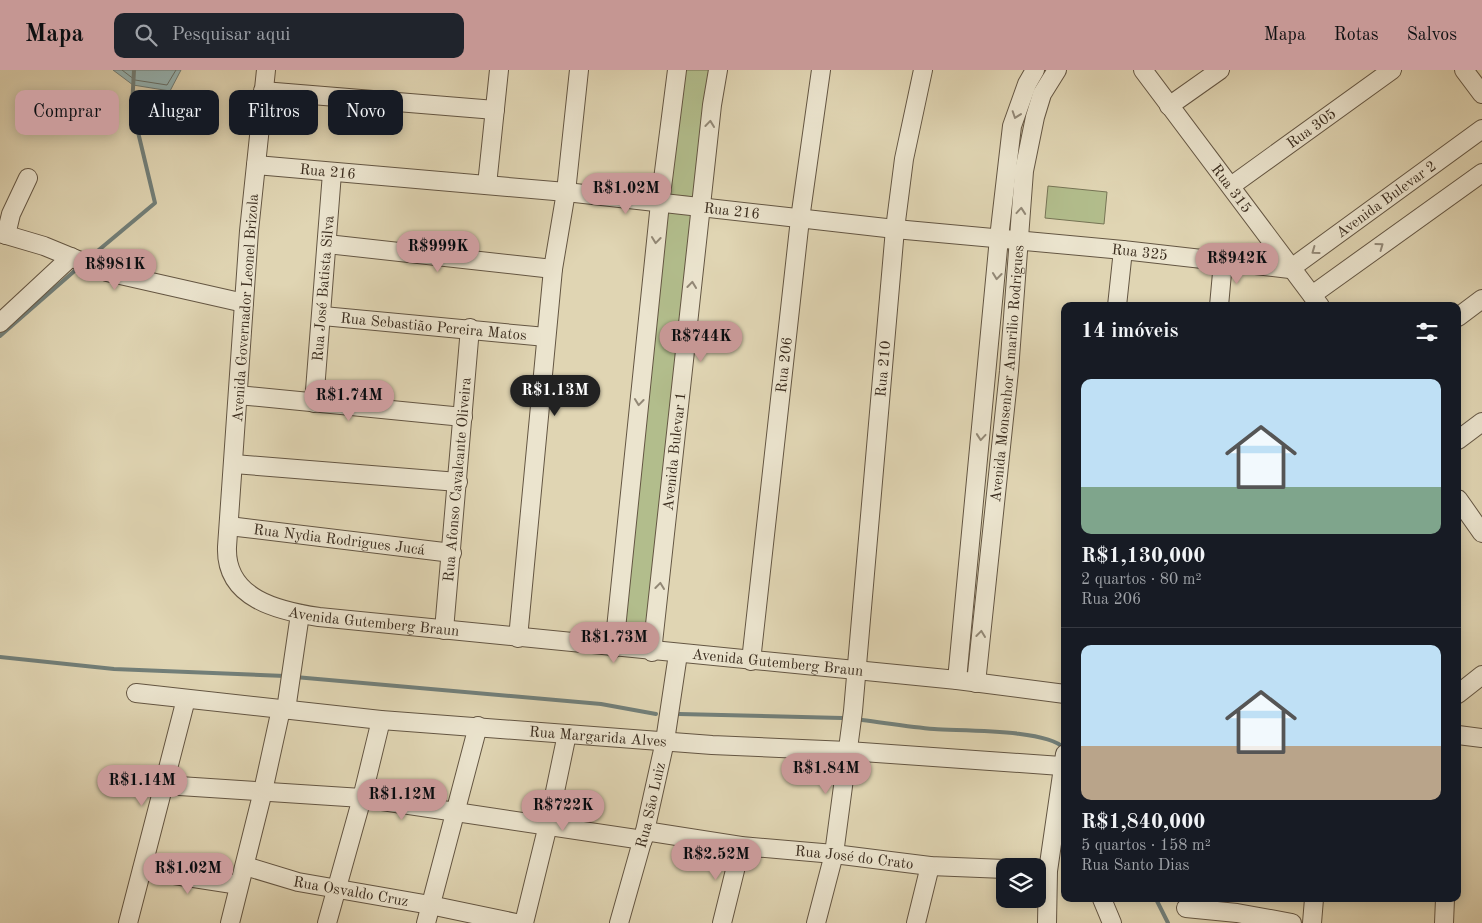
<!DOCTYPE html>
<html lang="pt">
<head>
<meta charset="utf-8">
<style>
	:root { --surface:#171b24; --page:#20242c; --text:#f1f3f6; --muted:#9ea1a6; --line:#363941; --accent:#c59692 }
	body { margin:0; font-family:"Old Standard TT",serif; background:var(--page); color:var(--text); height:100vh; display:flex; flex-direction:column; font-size:19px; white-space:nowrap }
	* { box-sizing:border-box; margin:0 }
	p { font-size:16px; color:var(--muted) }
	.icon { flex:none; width:28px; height:28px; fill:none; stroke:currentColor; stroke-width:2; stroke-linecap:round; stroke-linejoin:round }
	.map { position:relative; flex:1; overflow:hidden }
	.sheet { position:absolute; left:1061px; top:232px; width:400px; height:600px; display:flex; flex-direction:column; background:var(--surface); border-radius:10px; box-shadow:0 2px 12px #0003 }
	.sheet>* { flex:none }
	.top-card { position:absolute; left:15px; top:20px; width:475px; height:45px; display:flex; gap:10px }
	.controls { position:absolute; left:996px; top:788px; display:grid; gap:10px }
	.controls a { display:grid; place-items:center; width:50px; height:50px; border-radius:10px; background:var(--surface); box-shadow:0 2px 12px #0003; font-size:25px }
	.price { position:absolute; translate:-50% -42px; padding:0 11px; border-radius:18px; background:var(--accent); color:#111; font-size:16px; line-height:32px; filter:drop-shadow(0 1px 2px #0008) }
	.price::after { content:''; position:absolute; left:50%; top:30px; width:15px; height:11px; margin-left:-8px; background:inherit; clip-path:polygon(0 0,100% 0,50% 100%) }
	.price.active { background:#222; color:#fff }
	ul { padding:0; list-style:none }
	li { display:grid; align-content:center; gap:10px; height:265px; padding:0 20px }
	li+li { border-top:1px solid var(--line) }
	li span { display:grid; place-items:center; height:155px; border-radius:10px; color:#555 }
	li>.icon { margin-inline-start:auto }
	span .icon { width:90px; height:90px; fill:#fffc; stroke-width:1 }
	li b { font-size:21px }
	h2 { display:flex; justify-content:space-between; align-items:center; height:60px; padding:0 20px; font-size:21px }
	.chip { padding:0 18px; border-radius:10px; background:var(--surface); box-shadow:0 2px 12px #0003; font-size:18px; line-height:45px }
	.chip.active { background:var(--accent); color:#111 }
	header { display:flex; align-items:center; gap:30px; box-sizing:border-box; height:70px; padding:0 25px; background:var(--accent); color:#111 }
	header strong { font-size:24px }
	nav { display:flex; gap:28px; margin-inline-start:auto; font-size:18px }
	.search { width:350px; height:45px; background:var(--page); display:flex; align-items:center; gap:12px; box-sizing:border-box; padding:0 18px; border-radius:10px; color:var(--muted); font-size:19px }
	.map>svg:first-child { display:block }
	.green { fill:#b2bd8c; stroke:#767455 }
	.water { fill:#97b6b6; stroke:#727f79 }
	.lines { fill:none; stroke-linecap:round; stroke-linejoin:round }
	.shore { stroke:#68716a; stroke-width:1 }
	.stream { stroke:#727f79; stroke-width:4 }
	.minor-casing { stroke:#645643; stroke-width:20 }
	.minor { stroke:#ebe4ce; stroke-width:18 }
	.oneway { stroke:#928876 }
	.labels { text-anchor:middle; stroke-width:4; stroke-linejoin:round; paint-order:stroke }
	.street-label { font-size:15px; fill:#3a2c1e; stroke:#ebe4ce }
</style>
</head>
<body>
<header>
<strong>Mapa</strong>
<div class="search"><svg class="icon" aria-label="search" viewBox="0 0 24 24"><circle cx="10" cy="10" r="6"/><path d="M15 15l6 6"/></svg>Pesquisar aqui</div>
<nav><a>Mapa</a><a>Rotas</a><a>Salvos</a></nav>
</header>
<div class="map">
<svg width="1482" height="853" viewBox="0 0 1482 853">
	<rect width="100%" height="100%" fill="#e0d5b3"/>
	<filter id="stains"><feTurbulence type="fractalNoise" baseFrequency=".004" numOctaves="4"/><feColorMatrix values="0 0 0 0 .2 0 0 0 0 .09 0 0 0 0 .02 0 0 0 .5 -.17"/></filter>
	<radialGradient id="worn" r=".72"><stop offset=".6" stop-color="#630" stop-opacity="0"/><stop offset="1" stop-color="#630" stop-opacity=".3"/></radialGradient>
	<g class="green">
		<path d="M682,0H711L696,127L667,125Z"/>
		<path d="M1048,116L1107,122L1104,154L1045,148Z"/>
		<path d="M667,141L694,144L649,572L621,568Z"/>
	</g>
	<path class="water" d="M113,0H181L170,21L133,15Z"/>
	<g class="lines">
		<path class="shore" d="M122,0L135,10L167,15L176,0"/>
		<g class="stream">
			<path d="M88,189L155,133L132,37L134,0"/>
			<path d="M0,266L79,197"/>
			<path d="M0,587L114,599L285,606"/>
			<path d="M295,607L601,634L656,644"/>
			<path d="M679,644L842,648"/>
			<path d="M862,650C886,653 910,657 934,659C962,661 1046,659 1064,678"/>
			<path d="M1156,829L1168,853"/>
		</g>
		<g class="minor-casing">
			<g id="minor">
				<path id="s1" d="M266,0L249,161L227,477C225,529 279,541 319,547L957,610L1065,624"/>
				<path id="s2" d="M1143,0L1320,236"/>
				<path d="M1464,0L1482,24"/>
				<path d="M263,21L495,40"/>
				<path d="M1169,36L1220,0"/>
				<path id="s3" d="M256,95L566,122L895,159L1123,180L1290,199L1482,59"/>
				<path d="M487,115L499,0"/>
				<path id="s4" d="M1231,116L1392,0"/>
				<path d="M0,163L44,176L107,202L244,233"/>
				<path d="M6,165L11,144L28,108"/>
				<path d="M327,174L553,199"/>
				<path d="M1312,225L1482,103"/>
				<path d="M1117,236L1123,180"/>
				<path d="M1219,236L1223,192"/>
				<path id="s5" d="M323,246L546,267"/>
				<path d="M1458,247L1482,229"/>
				<path d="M0,253L71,187"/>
				<path d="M238,325L463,347"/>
				<path id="s6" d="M314,333L332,103"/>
				<path d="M1458,370L1482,352"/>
				<path d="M234,394L458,412"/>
				<path d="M1458,429L1482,463"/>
				<path id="s7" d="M229,456L452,483"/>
				<path id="s8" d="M444,560L470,258"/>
				<path d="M518,568L553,199L566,122L579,0"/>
				<path d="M614,578L660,133L677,0"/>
				<path id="s9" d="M652,582L712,35L718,0"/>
				<path id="s10" d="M751,591L800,149L821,0"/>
				<path d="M957,610L999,168L1012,56L1027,14L1035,0"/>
				<path id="s11" d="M976,613L1009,301L1024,101L1035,47L1042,24L1057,0"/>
				<path id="s12" d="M136,623L381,650L712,675L848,681L1061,696"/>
				<path d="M1458,624L1482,605"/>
				<path d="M286,640L300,544"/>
				<path d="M1458,665L1482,668"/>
				<path d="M164,715L362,728L643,770"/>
				<path id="s13" d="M645,761L741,776L834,784L930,796L1005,799"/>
				<path id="s14" d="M245,796L298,812L430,835L516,853"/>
				<path d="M142,800L239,815"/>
				<path d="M1102,829L1112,853"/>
				<path d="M1186,838L1237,843L1292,853"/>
				<path d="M128,853L186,629"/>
				<path d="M230,853L263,721L281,639"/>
				<path d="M327,853L362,728L381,650"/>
				<path d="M426,853L478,656"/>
				<path d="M524,853L548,755L567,664"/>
				<path id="s15" d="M619,853L645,761L665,671L678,584"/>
				<path d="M722,853L741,776"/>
				<path id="s16" d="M816,853L834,784L853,641L895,159L904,89L923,0"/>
				<path d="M916,853L930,796"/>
				<path d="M1047,853L1048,801L1065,684"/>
				<path d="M1312,853L1314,829"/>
				<path d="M1444,853L1445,829"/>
			</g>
		</g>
		<use href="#minor" class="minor"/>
	</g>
	<defs><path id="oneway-chevron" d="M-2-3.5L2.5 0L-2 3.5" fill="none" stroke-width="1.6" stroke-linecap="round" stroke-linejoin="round" transform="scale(1.25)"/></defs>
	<g class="oneway">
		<use href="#oneway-chevron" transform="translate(1016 45) rotate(109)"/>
		<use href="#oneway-chevron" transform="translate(710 54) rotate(-84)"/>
		<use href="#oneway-chevron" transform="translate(1021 141) rotate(-85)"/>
		<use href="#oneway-chevron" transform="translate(656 170) rotate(96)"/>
		<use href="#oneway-chevron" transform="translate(1380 176) rotate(-36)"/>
		<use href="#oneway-chevron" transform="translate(1315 181) rotate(144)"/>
		<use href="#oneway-chevron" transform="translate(997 206) rotate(96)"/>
		<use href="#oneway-chevron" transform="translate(692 215) rotate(-84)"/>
		<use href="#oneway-chevron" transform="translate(639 332) rotate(96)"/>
		<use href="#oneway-chevron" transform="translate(981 367) rotate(95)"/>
		<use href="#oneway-chevron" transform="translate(660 516) rotate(-83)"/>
		<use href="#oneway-chevron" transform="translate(981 564) rotate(-83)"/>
	</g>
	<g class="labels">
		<g class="street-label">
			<text dy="5" stroke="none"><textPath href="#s4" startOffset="99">Rua 305</textPath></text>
			<text dy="5" stroke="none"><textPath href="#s3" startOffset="72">Rua 216</textPath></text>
			<text dy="5" stroke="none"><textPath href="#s2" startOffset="148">Rua 315</textPath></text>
			<text dy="5" stroke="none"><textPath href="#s3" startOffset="1158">Avenida Bulevar 2</textPath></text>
			<text dy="5" stroke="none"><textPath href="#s3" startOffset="478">Rua 216</textPath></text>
			<text dy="5" stroke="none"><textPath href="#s3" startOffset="888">Rua 325</textPath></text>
			<text dy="5" stroke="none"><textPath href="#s6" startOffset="115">Rua José Batista Silva</textPath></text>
			<text transform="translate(245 238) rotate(-86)" y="5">Avenida Governador Leonel Brizola</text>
			<text dy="5" stroke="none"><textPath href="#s5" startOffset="111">Rua Sebastião Pereira Matos</textPath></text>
			<text dy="5" stroke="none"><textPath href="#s10" startOffset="298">Rua 206</textPath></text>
			<text dy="5" stroke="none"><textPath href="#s16" startOffset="559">Rua 210</textPath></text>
			<text dy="5" stroke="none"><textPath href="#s11" startOffset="311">Avenida Monsenhor Amarilio Rodrigues</textPath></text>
			<text dy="5" stroke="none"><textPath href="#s9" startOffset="202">Avenida Bulevar 1</textPath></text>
			<text dy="5" stroke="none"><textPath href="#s8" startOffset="151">Rua Afonso Cavalcante Oliveira</textPath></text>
			<text dy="5" stroke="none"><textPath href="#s7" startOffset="111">Rua Nydia Rodrigues Jucá</textPath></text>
			<text dy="5" stroke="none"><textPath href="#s1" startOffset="662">Avenida Gutemberg Braun</textPath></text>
			<text dy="5" stroke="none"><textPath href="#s1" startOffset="1068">Avenida Gutemberg Braun</textPath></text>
			<text dy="5" stroke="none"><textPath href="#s12" startOffset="464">Rua Margarida Alves</textPath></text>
			<text dy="5" stroke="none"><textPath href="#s15" startOffset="122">Rua São Luiz</textPath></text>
			<text dy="5" stroke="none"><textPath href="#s13" startOffset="211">Rua José do Crato</textPath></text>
			<text dy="5" stroke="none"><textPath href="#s14" startOffset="109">Rua Osvaldo Cruz</textPath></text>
		</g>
	</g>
	<rect width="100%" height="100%" filter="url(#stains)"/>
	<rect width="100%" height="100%" fill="url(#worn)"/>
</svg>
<div class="controls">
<a><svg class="icon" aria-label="layers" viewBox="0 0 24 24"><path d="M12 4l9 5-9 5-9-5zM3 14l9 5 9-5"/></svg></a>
</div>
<b class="price" style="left:626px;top:145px">R$1.02M</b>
<b class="price" style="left:438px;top:203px">R$999K</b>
<b class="price" style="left:1237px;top:215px">R$942K</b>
<b class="price" style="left:115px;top:221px">R$981K</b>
<b class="price" style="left:701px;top:293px">R$744K</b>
<b class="price active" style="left:555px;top:347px">R$1.13M</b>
<b class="price" style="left:349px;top:352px">R$1.74M</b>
<b class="price" style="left:614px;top:594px">R$1.73M</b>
<b class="price" style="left:826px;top:725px">R$1.84M</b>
<b class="price" style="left:142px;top:737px">R$1.14M</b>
<b class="price" style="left:402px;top:751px">R$1.12M</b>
<b class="price" style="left:563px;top:762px">R$722K</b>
<b class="price" style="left:716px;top:811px">R$2.52M</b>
<b class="price" style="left:188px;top:825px">R$1.02M</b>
<div class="top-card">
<a class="chip active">Comprar</a>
<a class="chip">Alugar</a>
<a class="chip">Filtros</a>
<a class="chip">Novo</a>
</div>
<section class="sheet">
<h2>14 imóveis<svg class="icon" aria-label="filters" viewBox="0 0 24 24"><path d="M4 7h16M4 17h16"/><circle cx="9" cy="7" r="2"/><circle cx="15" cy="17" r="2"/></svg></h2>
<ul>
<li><span style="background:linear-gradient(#bfe0f5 70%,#7fa58c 0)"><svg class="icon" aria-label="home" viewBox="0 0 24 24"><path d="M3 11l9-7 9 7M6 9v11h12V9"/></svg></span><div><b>R$1,130,000</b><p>2 quartos · 80 m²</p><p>Rua 206</p></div></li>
<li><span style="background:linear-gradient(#bfe0f5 65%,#b9a48a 0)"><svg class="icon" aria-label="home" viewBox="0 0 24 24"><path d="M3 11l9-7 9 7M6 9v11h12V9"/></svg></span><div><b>R$1,840,000</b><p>5 quartos · 158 m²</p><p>Rua Santo Dias</p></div></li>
</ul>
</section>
</div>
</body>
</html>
